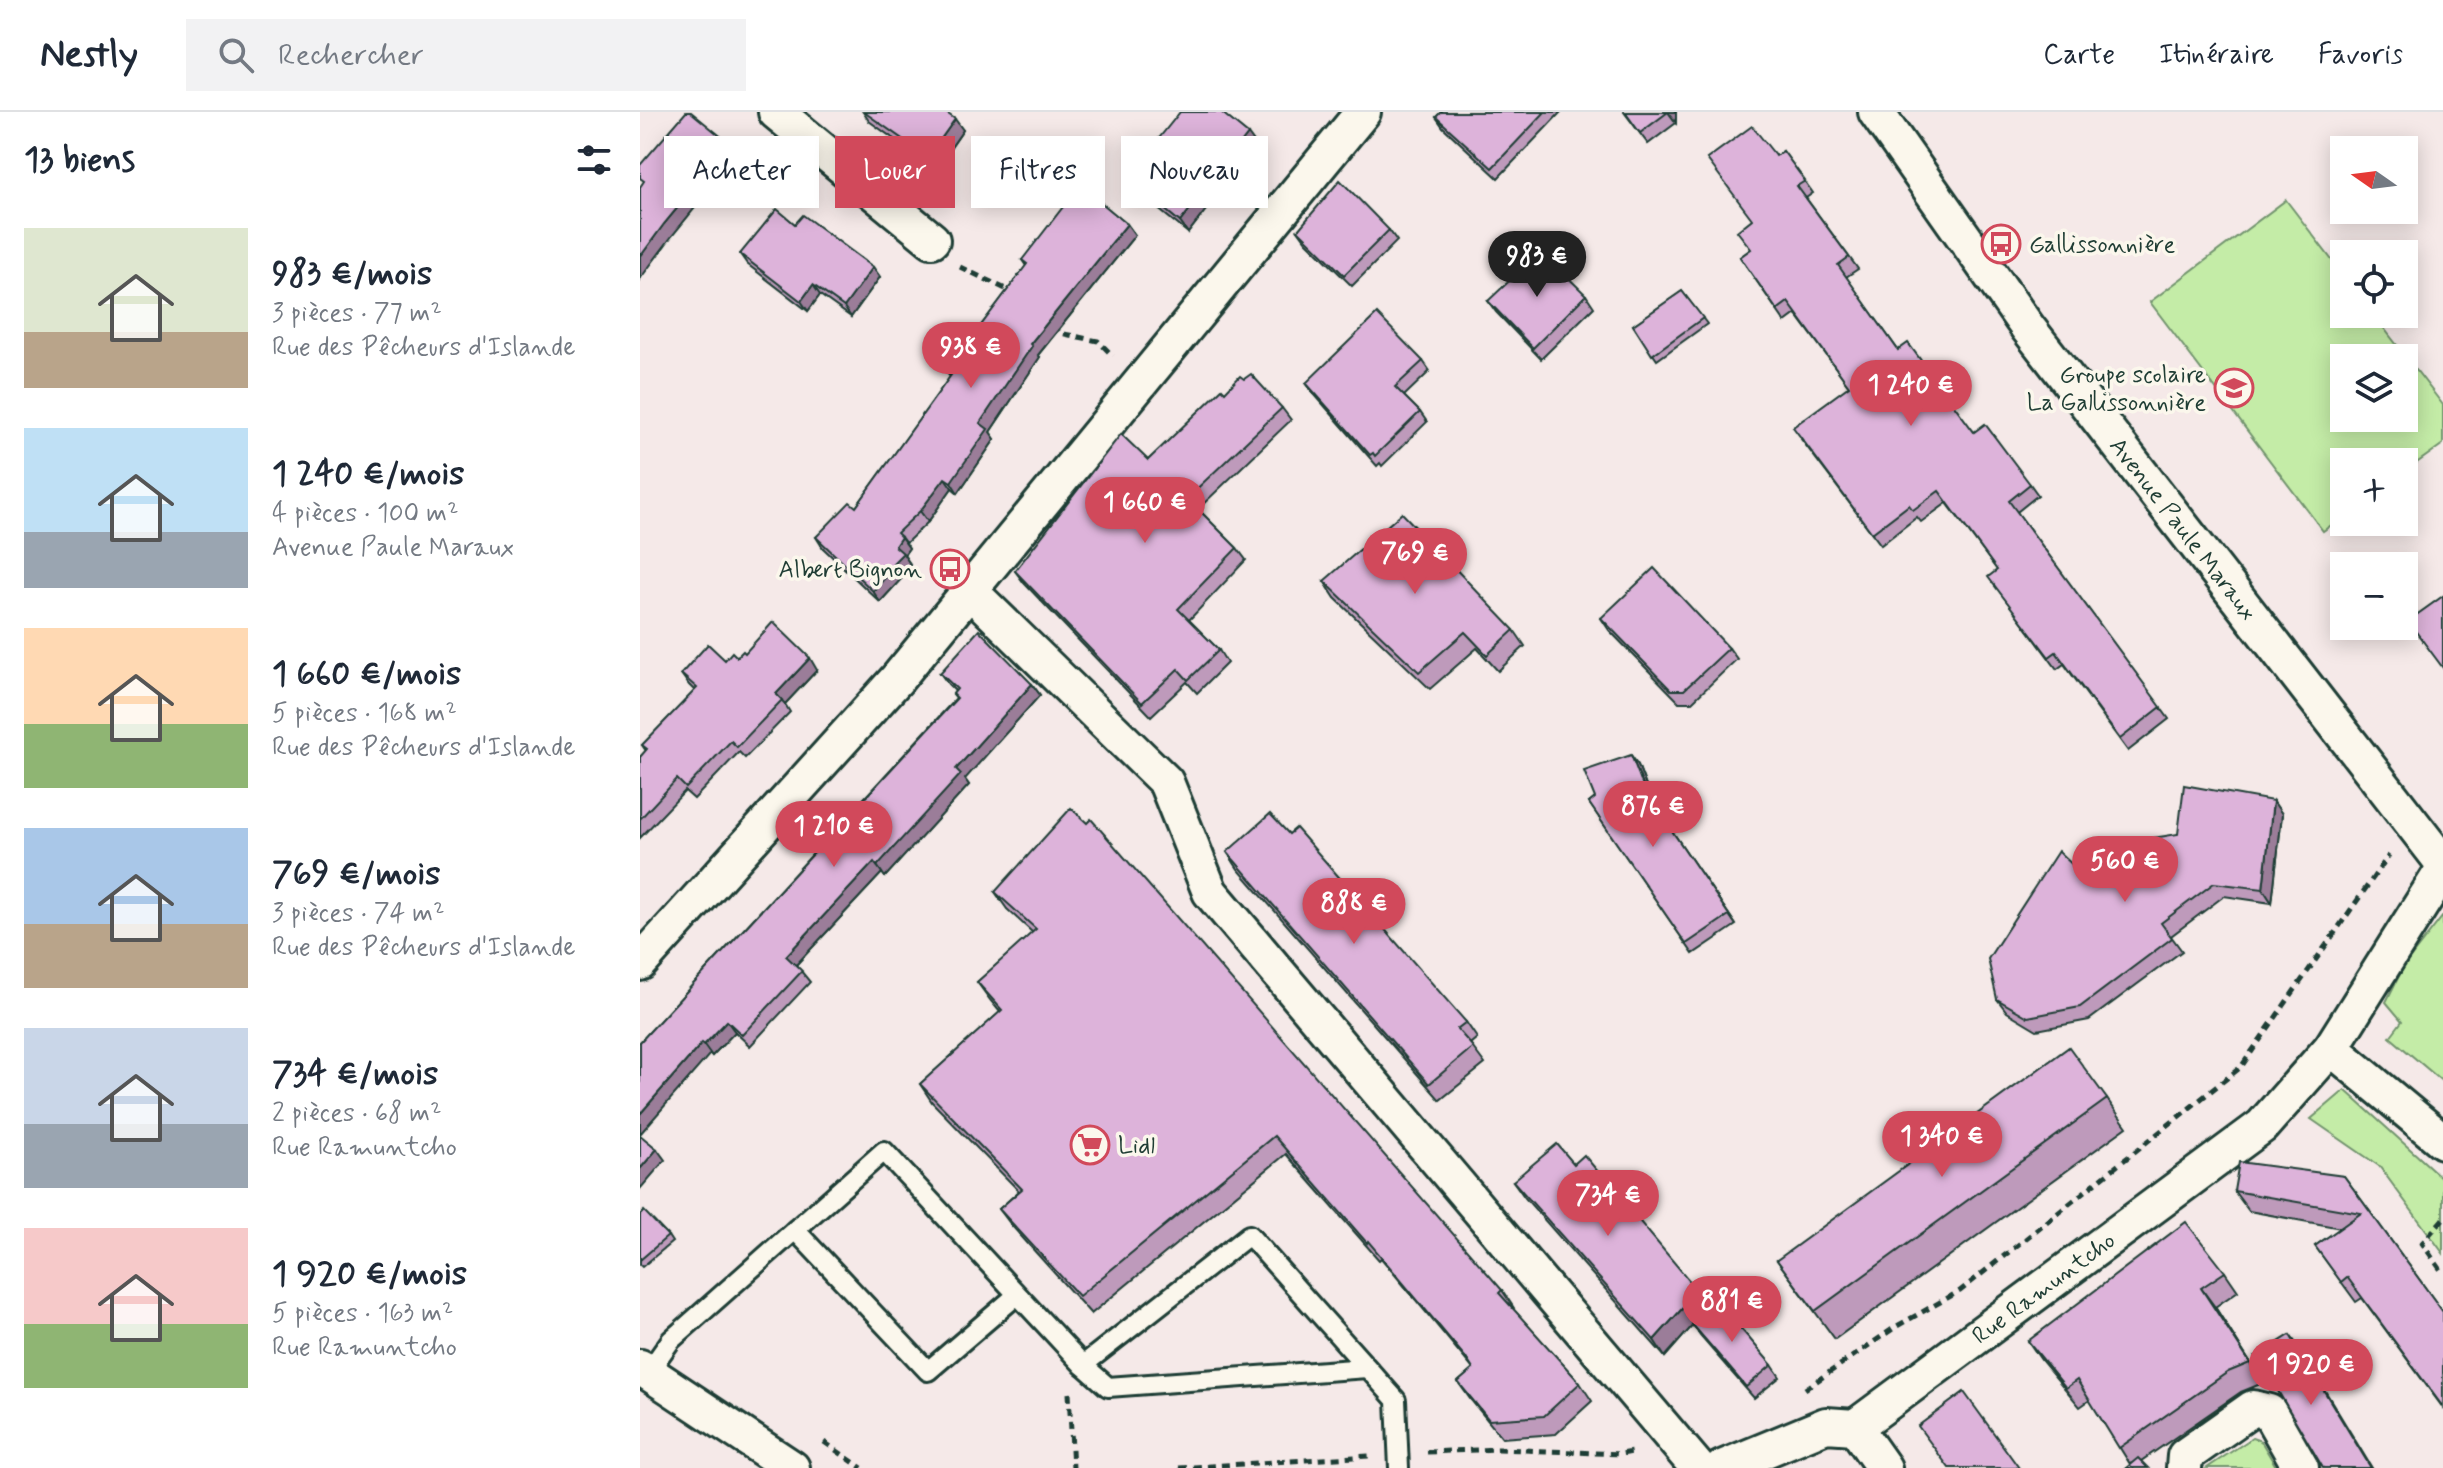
<!DOCTYPE html>
<html lang="fr">
<head>
<meta charset="utf-8">
<style>
	:root { --surface:#fff; --page:#f2f2f3; --text:#1f2937; --muted:#747a83; --line:#e0e1e3; --accent:#d1495b }
	body { margin:0; font-family:Mynerve,sans-serif; background:var(--page); color:var(--text); height:100vh; display:flex; flex-direction:column; font-size:30px; white-space:nowrap }
	* { box-sizing:border-box; margin:0 }
	p { font-size:26px; color:var(--muted) }
	.icon { flex:none; width:44px; height:44px; fill:none; stroke:currentColor; stroke-width:2; stroke-linecap:round; stroke-linejoin:round }
	.map { position:relative; flex:1; overflow:hidden }
	.side { display:flex; flex-direction:column; background:var(--surface); width:640px }
	.side>* { flex:none }
	.banner { position:absolute; left:24px; top:24px; width:760px; height:72px; display:flex; gap:16px }
	.needle { width:52px; rotate:284deg }
	.tools { position:absolute; left:1690px; top:24px; display:grid; gap:16px }
	.tools a { display:grid; place-items:center; width:88px; height:88px; border-radius:0px; background:var(--surface); box-shadow:0 4px 20px #0003; font-size:40px }
	.price { position:absolute; translate:-50% -68px; padding:0 18px; border-radius:28px; background:var(--accent); color:#fff; font-size:26px; line-height:52px; filter:drop-shadow(0 2px 4px #0008) }
	.price::after { content:''; position:absolute; left:50%; top:48px; width:24px; height:18px; margin-left:-12px; background:inherit; clip-path:polygon(0 0,100% 0,50% 100%) }
	.price.current { background:#222; color:#fff }
	ul { padding:0; list-style:none }
	li { display:flex; align-items:center; gap:24px; height:200px; padding:0 24px }
	li span { display:grid; place-items:center; flex:none; width:224px; height:160px; border-radius:0px; color:#555 }
	li>.icon { margin-inline-start:auto }
	span .icon { width:96px; height:96px; fill:#fffc; stroke-width:1 }
	li b { font-size:34px }
	h2 { display:flex; justify-content:space-between; align-items:center; height:96px; padding:0 24px; font-size:34px }
	.pill { padding:0 28px; border-radius:0px; background:var(--surface); box-shadow:0 4px 20px #0003; font-size:28px; line-height:72px }
	.pill.current { background:var(--accent); color:#fff }
	header { display:flex; align-items:center; gap:48px; box-sizing:border-box; height:112px; padding:0 40px; background:var(--surface); border-bottom:2px solid var(--line) }
	header strong { font-size:38px }
	nav { display:flex; gap:44px; margin-inline-start:auto; font-size:28px }
	.search { width:560px; height:72px; background:var(--page); display:flex; align-items:center; gap:20px; box-sizing:border-box; padding:0 28px; border-radius:0px; color:var(--muted); font-size:30px }
	main { display:flex; flex:1; min-height:0 }
	.map>svg:first-child { display:block }
	.green { fill:#c4eca7; stroke:#72946e; stroke-width:2; fill-rule:evenodd }
	.lines { fill:none; stroke-linecap:round; stroke-linejoin:round }
	.service-casing { stroke:#1f3d34; stroke-width:24 }
	.minor-casing { stroke:#1f3d34; stroke-width:40 }
	.path { stroke:#1f3d34; stroke-width:5; stroke-dasharray:8 6; stroke-linecap:butt }
	.service { stroke:#fbf7ec; stroke-width:18 }
	.minor { stroke:#fbf7ec; stroke-width:34 }
	.wall { fill:#be9abb; stroke:#1f3d34; stroke-width:2 }
	.shaded-wall { fill:#9b7d99; stroke:#1f3d34; stroke-width:2 }
	.building { fill:#ddb3da; stroke:#1f3d34; stroke-width:2 }
	.labels { text-anchor:middle; stroke-width:7; stroke-linejoin:round; paint-order:stroke }
	.poi-label { font-size:24px; fill:#1f3d34; stroke:#fbf7ec; text-anchor:start }
	.street-label { font-size:24px; fill:#1f3d34; stroke:#fbf7ec }
</style>
</head>
<body>
<header>
<strong>Nestly</strong>
<div class="search"><svg class="icon" aria-label="search" viewBox="0 0 24 24"><circle cx="10" cy="10" r="6"/><path d="M15 15l6 6"/></svg>Rechercher</div>
<nav><a>Carte</a><a>Itinéraire</a><a>Favoris</a></nav>
</header>
<main>
<section class="side">
<h2>13 biens<svg class="icon" aria-label="filters" viewBox="0 0 24 24"><path d="M4 7h16M4 17h16"/><circle cx="9" cy="7" r="2"/><circle cx="15" cy="17" r="2"/></svg></h2>
<ul>
<li><span style="background:linear-gradient(#dfe7d0 65%,#b9a48a 0)"><svg class="icon" aria-label="home" viewBox="0 0 24 24"><path d="M3 11l9-7 9 7M6 9v11h12V9"/></svg></span><div><b>983 €/mois</b><p>3 pièces · 77 m²</p><p>Rue des Pêcheurs d'Islande</p></div></li>
<li><span style="background:linear-gradient(#bfe0f5 65%,#9aa5b1 0)"><svg class="icon" aria-label="home" viewBox="0 0 24 24"><path d="M3 11l9-7 9 7M6 9v11h12V9"/></svg></span><div><b>1 240 €/mois</b><p>4 pièces · 100 m²</p><p>Avenue Paule Maraux</p></div></li>
<li><span style="background:linear-gradient(#ffd9b3 60%,#8fb573 0)"><svg class="icon" aria-label="home" viewBox="0 0 24 24"><path d="M3 11l9-7 9 7M6 9v11h12V9"/></svg></span><div><b>1 660 €/mois</b><p>5 pièces · 168 m²</p><p>Rue des Pêcheurs d'Islande</p></div></li>
<li><span style="background:linear-gradient(#a9c7e8 60%,#b9a48a 0)"><svg class="icon" aria-label="home" viewBox="0 0 24 24"><path d="M3 11l9-7 9 7M6 9v11h12V9"/></svg></span><div><b>769 €/mois</b><p>3 pièces · 74 m²</p><p>Rue des Pêcheurs d'Islande</p></div></li>
<li><span style="background:linear-gradient(#c9d6e8 60%,#9aa5b1 0)"><svg class="icon" aria-label="home" viewBox="0 0 24 24"><path d="M3 11l9-7 9 7M6 9v11h12V9"/></svg></span><div><b>734 €/mois</b><p>2 pièces · 68 m²</p><p>Rue Ramuntcho</p></div></li>
<li><span style="background:linear-gradient(#f6c9c9 60%,#8fb573 0)"><svg class="icon" aria-label="home" viewBox="0 0 24 24"><path d="M3 11l9-7 9 7M6 9v11h12V9"/></svg></span><div><b>1 920 €/mois</b><p>5 pièces · 163 m²</p><p>Rue Ramuntcho</p></div></li>
</ul>
</section>
<div class="map">
<svg width="1803" height="1356" viewBox="0 0 1803 1356">
	<rect width="100%" height="100%" fill="#f5e9e8"/>
	<filter id="ink" filterUnits="userSpaceOnUse"><feTurbulence type="fractalNoise" baseFrequency=".0125" numOctaves="2"/><feDisplacementMap in="SourceGraphic" scale="16" xChannelSelector="R" yChannelSelector="G"/><feConvolveMatrix kernelMatrix="1 2 1 2 8 2 1 2 1" color-interpolation-filters="sRGB"/></filter>
	<g filter="url(#ink)">
		<g class="green">
			<path d="M1646,88L1704,164V202H1733L1803,293V332L1764,360V350H1704V404L1683,419L1510,190ZM1764,246V306H1704V246Z"/>
			<path d="M1803,804V970L1750,925L1762,909L1746,890L1764,854Z"/>
			<path d="M1705,978L1803,1067V1141L1739,1054L1671,1007Z"/>
			<path d="M1612,1326L1621,1329L1637,1356H1567Z"/>
		</g>
		<g class="lines">
			<g class="service-casing">
				<g id="service">
					<path d="M155,1118L288,1259L377,1183"/>
					<path d="M443,1253L468,1275L727,1256"/>
					<path d="M7,1262L31,1228L244,1039L443,1253L609,1123L756,1288L759,1356"/>
				</g>
			</g>
			<g class="minor-casing">
				<g id="minor">
					<path d="M136,0L292,128"/>
					<path id="s1" d="M1236,0L1388,216L1803,751"/>
					<path d="M330,479L526,670L570,780L1058,1356"/>
					<path d="M0,851L257,567L723,0"/>
					<path d="M1691,936L1803,1029"/>
					<path d="M0,1255L152,1356"/>
					<path d="M1215,1315L1244,1356"/>
					<path id="s2" d="M1082,1356L1186,1313L1215,1315L1622,1014L1691,936L1803,758"/>
					<path d="M1544,1356L1545,1344L1613,1296L1629,1300L1661,1356"/>
				</g>
			</g>
			<g class="path">
				<path d="M320,155L372,180"/>
				<path d="M414,213L420,221L458,229L473,244"/>
				<path d="M1803,1107L1782,1131L1803,1161"/>
				<path d="M1165,1277L1257,1214L1320,1179L1601,955L1749,743"/>
				<path d="M429,1281L433,1356"/>
				<path d="M184,1330L222,1356"/>
				<path d="M787,1340L859,1337L981,1342L992,1340"/>
				<path d="M539,1356L729,1344"/>
			</g>
			<use href="#service" class="service"/>
			<use href="#minor" class="minor"/>
		</g>
		<g class="wall">
			<path d="M223,0H305L323,18L296,57L229,9Z"/>
			<path d="M801,0H921L858,66L803,15L796,5Z"/>
			<path d="M984,0H1036V11L1008,32Z"/>
			<path d="M516,30L616,33L548,121L506,87L499,76L525,42Z"/>
			<path d="M1143,39L1173,81L1166,86L1218,157L1206,165L1258,238L1334,320L1390,372L1398,383L1377,400L1529,607L1488,639L1424,552L1417,557L1357,476V458L1307,391L1281,410L1277,405L1241,433L1161,327L1209,274L1156,202L1145,210L1100,145L1111,137L1136,44Z"/>
			<path d="M155,112L233,155L240,165L211,205L180,183L168,199L107,152L100,142Z"/>
			<path d="M487,112L495,123L398,243L400,245L350,320L355,327L318,381L312,376L288,410L266,431L269,436L264,443L270,452L261,462L263,465L240,490L183,436L176,425L216,395L310,265L306,260L386,154L382,148Z"/>
			<path d="M658,118H749L757,129L712,174L666,129Z"/>
			<path d="M1042,179L1067,212L1017,248L993,213Z"/>
			<path d="M946,183L954,195L901,247L856,200L848,189Z"/>
			<path d="M783,249L790,259L764,284L780,300L787,310L742,354L740,351L737,354L673,281L666,271Z"/>
			<path d="M585,280L642,296L651,308L558,397L597,436L606,448L549,508L579,538L587,551L557,581L547,570L511,604L384,471L375,459L508,348Z"/>
			<path d="M684,469L874,518L885,534L858,559L837,536L790,577L695,486Z"/>
			<path d="M961,506L1089,536L1097,547L1052,590H1039L969,518Z"/>
			<path d="M105,541L177,558L145,592L150,600L105,646L99,640L54,687L45,679L0,726V645L6,639L2,633L55,579L49,573L41,562Z"/>
			<path d="M300,561L392,572L400,583L324,667L329,673L245,765L242,761L156,853L170,870L110,934L95,920L72,944L70,942L0,930L316,586L313,582L315,579L308,572Z"/>
			<path d="M998,653L1012,690L1096,813L1053,842L949,691Z"/>
			<path d="M1633,689L1642,702L1632,791L1584,784L1531,824L1542,839L1449,908L1397,918L1367,900L1357,887L1442,762L1480,758L1538,722Z"/>
			<path d="M587,740L826,910L837,926L830,932L845,952L800,988L598,757Z"/>
			<path d="M355,780L862,1178L874,1196L873,1197L940,1271L952,1289L916,1322L862,1326L830,1287L818,1270L833,1257L741,1146L739,1148L646,1042L451,1202L372,1114L359,1097L379,1079L292,990L280,972L360,900L350,888L337,870L393,821L367,797Z"/>
			<path d="M1467,987L1487,1015L1195,1227L1137,1148Z"/>
			<path d="M934,1052L1058,1179L1069,1195L1060,1206L1132,1253L1140,1265L1114,1286L1060,1224L1053,1213L1025,1245L885,1086L873,1069Z"/>
			<path d="M1704,1064L1803,1200V1296L1722,1186L1716,1190L1675,1134L1701,1116L1609,1099L1594,1079Z"/>
			<path d="M0,1103L28,1124L32,1130L2,1155L0,1153Z"/>
			<path d="M1585,1160L1598,1179L1575,1195L1623,1271L1601,1280L1501,1349L1490,1352L1450,1288L1440,1295L1401,1248L1388,1229Z"/>
		</g>
		<g class="shaded-wall">
			<path d="M1028,0H1036V11Z"/>
			<path d="M315,7L323,18L296,57L288,45Z"/>
			<path d="M608,22L616,33L548,121L540,110Z"/>
			<path d="M90,32L98,43L32,124L0,167V145L24,112Z"/>
			<path d="M487,112L495,123L398,243L400,245L350,320L355,327L318,381L311,370L340,311L390,232Z"/>
			<path d="M233,155L240,165L211,205L204,195Z"/>
			<path d="M173,173L180,183L168,199L161,189Z"/>
			<path d="M305,366L312,376L288,410L280,399Z"/>
			<path d="M261,425L269,436L264,443L270,452L261,462L263,465L240,490L233,479L253,451L255,434Z"/>
			<path d="M170,546L177,558L145,592L136,582Z"/>
			<path d="M392,572L400,583L325,667L329,673L245,765L237,754L316,657Z"/>
			<path d="M991,643L998,653L1012,690L1096,813L1005,679Z"/>
			<path d="M1633,689L1642,702L1632,791L1623,777Z"/>
			<path d="M234,750L242,761L154,855L146,844Z"/>
			<path d="M87,909L95,920L72,944L64,933Z"/>
			<path d="M62,931L70,942L0,1022V1002Z"/>
			<path d="M17,1037L25,1048L0,1077V1057Z"/>
			<path d="M1561,1176L1575,1195L1623,1271L1610,1251Z"/>
			<path d="M1058,1179L1069,1195L1025,1245L1014,1228Z"/>
			<path d="M1650,1223L1658,1234L1732,1356H1731Z"/>
		</g>
		<g class="building">
			<path d="M46,0H51L90,32L24,112L0,145V75L4,69L0,66V53Z"/>
			<path d="M224,0H305L315,7L288,45Z"/>
			<path d="M540,0H581L608,22L540,110L499,76L527,39L516,30Z"/>
			<path d="M801,0H905L852,56L796,5Z"/>
			<path d="M985,0H1028L1000,21Z"/>
			<path d="M1112,14L1136,44L1143,39L1165,69L1157,74L1209,145L1198,153L1258,238L1268,231L1334,320L1345,312L1390,372L1369,389L1521,595L1480,627L1416,540L1409,545L1348,465L1357,458L1299,379L1273,398L1269,393L1232,421L1153,315L1209,274L1148,190L1137,198L1100,145L1111,137L1097,119L1112,107L1067,47Z"/>
			<path d="M700,68L749,118L704,163L658,118Z"/>
			<path d="M440,73L487,112L390,232L392,234L340,311L348,317L311,370L305,366L280,399L257,421L261,425L255,434L263,441L253,451L256,454L233,479L176,425L210,390L216,395L311,263L306,260L387,152L382,148Z"/>
			<path d="M137,97L155,112L163,103L233,155L204,195L173,173L161,189L100,142Z"/>
			<path d="M901,139L946,183L893,236L848,189Z"/>
			<path d="M1042,179L1063,206L1012,243L993,213Z"/>
			<path d="M737,202L783,249L755,275L780,300L735,344L733,341L730,343L666,271Z"/>
			<path d="M611,262L642,296L547,386L597,436L538,497L579,538L548,568L538,557L502,591L375,459L481,322L508,348L582,277L585,280L600,264L604,267Z"/>
			<path d="M762,401L874,518L847,543L825,520L779,560L684,469Z"/>
			<path d="M1014,456L1089,536L1044,578H1031L961,506Z"/>
			<path d="M1803,484V556L1768,509Z"/>
			<path d="M133,510L170,546L136,582L142,588L97,635L91,629L46,676L37,667L0,707V645L7,637L2,633L57,576L41,562L68,532L85,548L92,540L97,545L103,539L105,541Z"/>
			<path d="M339,518L392,572L316,657L321,662L237,754L234,750L146,844L162,859L102,923L87,909L64,933L62,931L0,1002V930L317,586L313,582L317,577L300,561Z"/>
			<path d="M991,643L1005,679L1089,803L1046,832L949,691L955,686L944,659Z"/>
			<path d="M1544,673L1633,689L1623,777L1574,771L1521,811L1532,826L1440,895L1388,905L1357,887L1348,847L1418,739L1442,762L1468,741L1480,758L1491,737L1513,726L1538,722Z"/>
			<path d="M431,696L447,711L451,707L862,1178L859,1181L940,1271L904,1304L849,1308L818,1270L833,1257L826,1246L728,1129L727,1131L634,1024L439,1184L359,1097L382,1077L280,972L362,898L337,870L396,817L355,780Z"/>
			<path d="M630,702L649,722L656,716L826,910L817,917L833,935L789,972L587,740Z"/>
			<path d="M1429,935L1467,987L1175,1199L1137,1148Z"/>
			<path d="M0,1023L17,1037L0,1057Z"/>
			<path d="M917,1032L934,1052L944,1043L1058,1179L1014,1228L873,1069Z"/>
			<path d="M1599,1050L1704,1064L1803,1200V1295L1707,1165L1701,1170L1675,1134L1721,1101L1594,1079Z"/>
			<path d="M4,1099L28,1124L0,1148V1103Z"/>
			<path d="M1546,1110L1585,1160L1561,1176L1610,1251L1588,1260L1479,1336L1437,1268L1426,1276L1388,1229Z"/>
			<path d="M1078,1190L1132,1253L1106,1275L1052,1212Z"/>
			<path d="M1650,1223L1731,1356H1683L1638,1279L1615,1245Z"/>
			<path d="M1324,1280L1379,1356H1309L1278,1314Z"/>
			<path d="M1498,1346L1508,1356H1486Z"/>
		</g>
	</g>
	<defs>
		<g id="bus-ring" transform="scale(2)"><circle r="9.5" fill="#fbf7ec" stroke="#d1495b" stroke-width="1.5"/><path d="M-5-6H5V4H4V6H2V4H-2V6H-4V4H-5ZM-3.5-4V0h7V-4ZM-3.5 1.2v1.5H-2V1.2ZM2 1.2v1.5H3.5V1.2Z" fill="#d1495b"/></g>
		<g id="school-ring" transform="scale(2)"><circle r="9.5" fill="#fbf7ec" stroke="#d1495b" stroke-width="1.5"/><path d="M0-5L7-2L0 1L-7-2ZM-4 1L0 2.5L4 1V4Q0 6-4 4Z" fill="#d1495b"/></g>
		<g id="supermarket-ring" transform="scale(2)"><circle r="9.5" fill="#fbf7ec" stroke="#d1495b" stroke-width="1.5"/><path d="M-6-5.5h2.5l.6 2H6L4.5 2H-2.5L-4.4-4H-6ZM-1.5 3.2a1.3 1.3 0 1 0 .1 0ZM3 3.2a1.3 1.3 0 1 0 .1 0Z" fill="#d1495b"/></g>
	</defs>
	<g fill-rule="evenodd">
		<use href="#bus-ring" x="1361" y="132"/>
		<use href="#school-ring" x="1594" y="276"/>
		<use href="#bus-ring" x="310" y="457"/>
		<use href="#supermarket-ring" x="450" y="1033"/>
	</g>
	<g class="labels">
		<g class="poi-label">
			<text x="1389" y="140">Gallissonnière</text>
			<text x="1566" y="270" text-anchor="end">Groupe scolaire<tspan x="1566" dy="28">La Gallissonnière</tspan></text>
			<text x="282" y="465" text-anchor="end">Albert Bignon</text>
			<text x="478" y="1041">Lidl</text>
		</g>
		<g class="street-label">
			<text dy="8" stroke="none"><textPath href="#s1" startOffset="518">Avenue Paule Maraux</textPath></text>
			<text dy="8" stroke="none"><textPath href="#s2" startOffset="376">Rue Ramuntcho</textPath></text>
		</g>
	</g>
</svg>
<div class="tools">
<a><svg class="needle" viewBox="-14 -14 28 28"><path d="M0-13l5 13h-10z" fill="#e53935"/><path d="M0 13l5-13h-10z" fill="#747a83"/></svg></a>
<a><svg class="icon" aria-label="locate" viewBox="0 0 24 24"><circle cx="12" cy="12" r="6"/><path d="M12 2v4M12 18v4M2 12h4M18 12h4"/></svg></a>
<a><svg class="icon" aria-label="layers" viewBox="0 0 24 24"><path d="M12 4l9 5-9 5-9-5zM3 14l9 5 9-5"/></svg></a>
<a>+</a>
<a>−</a>
</div>
<b class="price current" style="left:897px;top:187px">983 €</b>
<b class="price" style="left:331px;top:278px">938 €</b>
<b class="price" style="left:1271px;top:316px">1 240 €</b>
<b class="price" style="left:505px;top:433px">1 660 €</b>
<b class="price" style="left:775px;top:484px">769 €</b>
<b class="price" style="left:1013px;top:737px">876 €</b>
<b class="price" style="left:194px;top:757px">1 210 €</b>
<b class="price" style="left:1485px;top:792px">560 €</b>
<b class="price" style="left:714px;top:834px">888 €</b>
<b class="price" style="left:1302px;top:1067px">1 340 €</b>
<b class="price" style="left:968px;top:1126px">734 €</b>
<b class="price" style="left:1092px;top:1232px">881 €</b>
<b class="price" style="left:1671px;top:1295px">1 920 €</b>
<div class="banner">
<a class="pill">Acheter</a>
<a class="pill current">Louer</a>
<a class="pill">Filtres</a>
<a class="pill">Nouveau</a>
</div>
</div>
</main>
</body>
</html>
